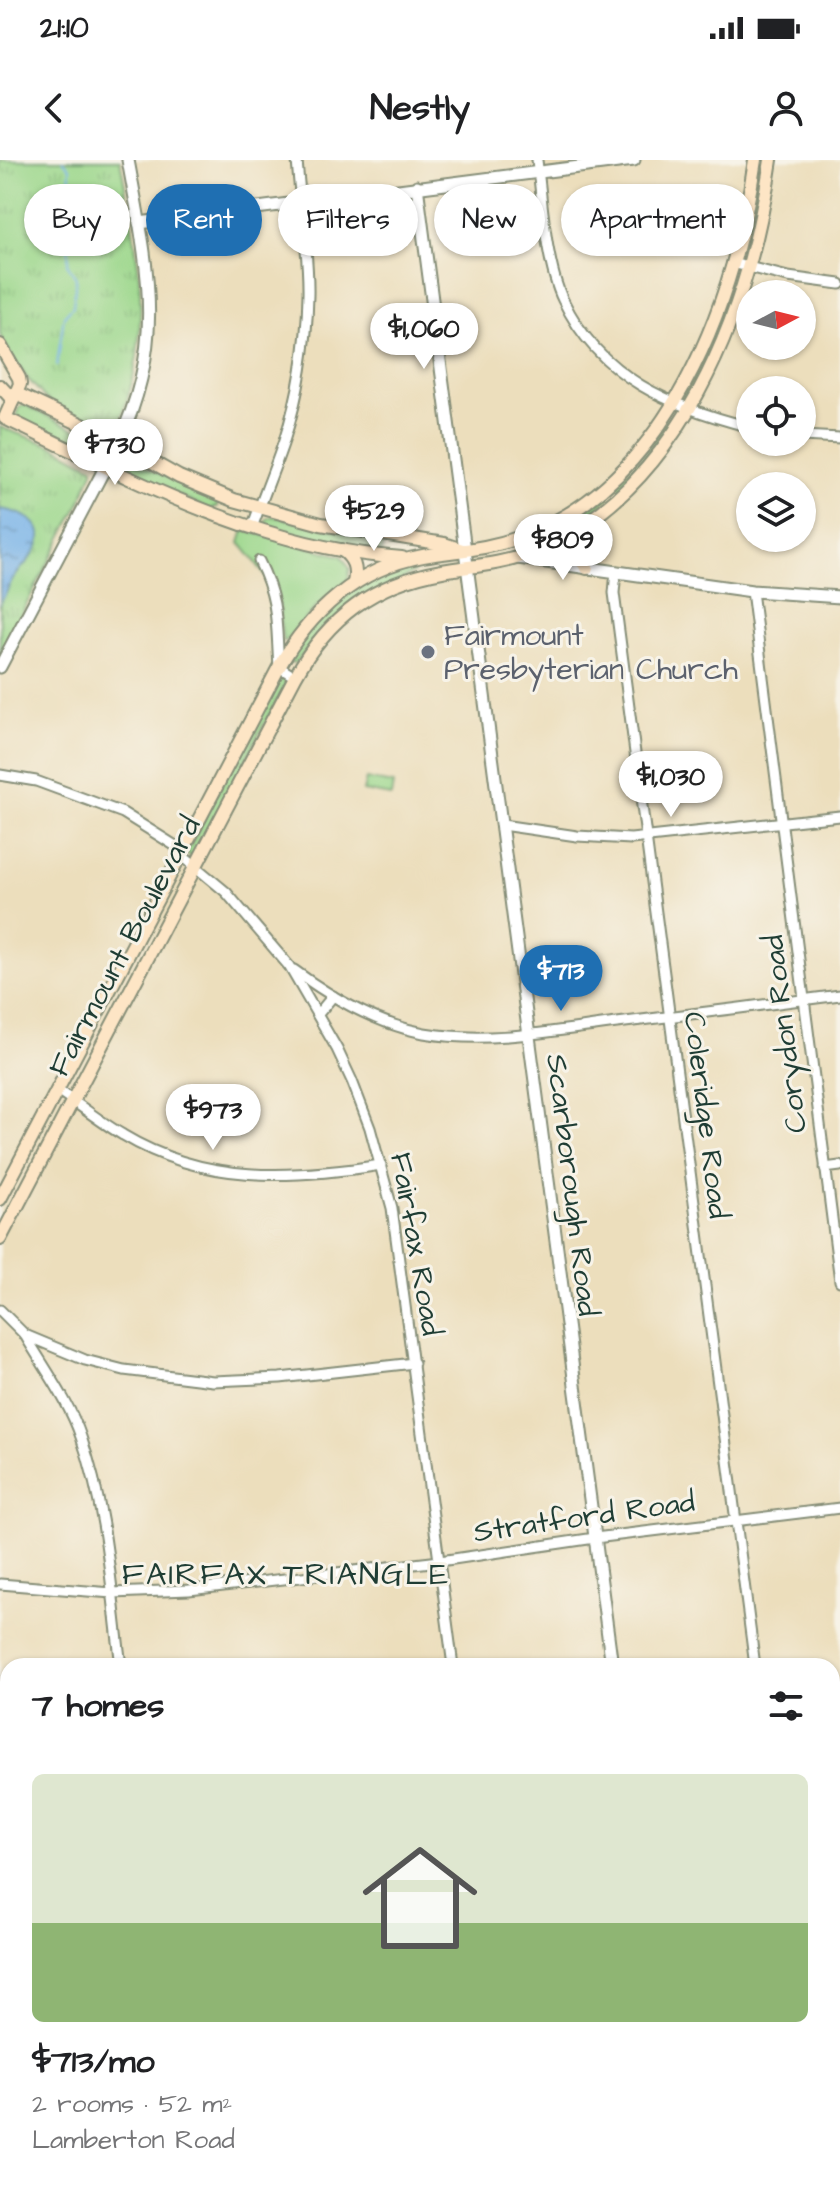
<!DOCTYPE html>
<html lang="en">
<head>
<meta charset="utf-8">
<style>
	:root { --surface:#fff; --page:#f6f6f6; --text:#202124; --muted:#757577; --accent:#1f6fb2 }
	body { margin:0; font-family:"Architects Daughter",sans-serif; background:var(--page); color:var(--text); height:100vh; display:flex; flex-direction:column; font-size:30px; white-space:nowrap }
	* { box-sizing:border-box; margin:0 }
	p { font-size:26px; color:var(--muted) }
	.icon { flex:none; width:44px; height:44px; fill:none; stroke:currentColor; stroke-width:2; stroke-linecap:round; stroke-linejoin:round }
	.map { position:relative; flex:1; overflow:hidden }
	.panel { position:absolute; left:0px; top:1498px; width:840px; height:538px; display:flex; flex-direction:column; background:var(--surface); border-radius:24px 24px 0 0; box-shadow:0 2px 6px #0004 }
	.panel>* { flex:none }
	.top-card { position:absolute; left:24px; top:24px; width:792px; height:72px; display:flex; gap:16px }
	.needle { width:52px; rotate:83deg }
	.controls { position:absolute; left:736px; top:120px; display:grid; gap:16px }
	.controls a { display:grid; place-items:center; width:80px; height:80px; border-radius:50%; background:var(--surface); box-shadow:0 2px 6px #0004; font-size:40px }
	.price { position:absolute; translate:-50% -68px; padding:0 18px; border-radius:28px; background:#fff; color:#222; font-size:26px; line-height:52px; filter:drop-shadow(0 2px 4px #0008) }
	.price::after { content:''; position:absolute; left:50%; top:48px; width:24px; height:18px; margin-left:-12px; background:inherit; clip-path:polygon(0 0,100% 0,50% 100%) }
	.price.on { background:var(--accent); color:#fff }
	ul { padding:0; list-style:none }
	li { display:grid; align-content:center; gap:16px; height:424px; padding:0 32px }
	li span { display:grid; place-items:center; height:248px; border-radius:12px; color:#555 }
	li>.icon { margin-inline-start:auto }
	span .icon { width:144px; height:144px; fill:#fffc; stroke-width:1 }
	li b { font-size:34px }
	h2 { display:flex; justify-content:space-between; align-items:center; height:96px; padding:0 32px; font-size:34px }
	.chip { padding:0 28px; border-radius:36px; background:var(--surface); box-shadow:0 2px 6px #0004; font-size:28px; line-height:72px }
	.chip.on { background:var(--accent); color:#fff }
	.status { display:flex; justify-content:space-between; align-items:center; height:56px; padding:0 40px; background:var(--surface); direction:ltr }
	.status svg { height:22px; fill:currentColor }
	header { display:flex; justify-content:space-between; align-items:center; height:104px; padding:0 32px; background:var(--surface); font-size:36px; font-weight:800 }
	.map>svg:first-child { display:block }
	.grass { fill:#9bd78b; stroke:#5d8a60; stroke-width:2 }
	.park { fill:url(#park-tufts); stroke:#5d8a60; stroke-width:2 }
	.water { fill:url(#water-ripples); stroke:#4b788e; stroke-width:2 }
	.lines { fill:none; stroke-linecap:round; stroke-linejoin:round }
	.stream { stroke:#77b2e8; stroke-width:2 }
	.minor-casing { stroke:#868e78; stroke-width:13 }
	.tertiary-casing { stroke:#868e78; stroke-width:15 }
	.secondary-casing { stroke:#868e78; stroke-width:16 }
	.minor { stroke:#fff; stroke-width:9 }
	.tertiary { stroke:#fff; stroke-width:11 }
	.secondary { stroke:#fde5c5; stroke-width:12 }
	.worship-dot { fill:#6b7280; stroke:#f7f3e8; stroke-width:3 }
	.labels { text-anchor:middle; stroke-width:6; stroke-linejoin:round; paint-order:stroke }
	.worship-label { font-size:30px; fill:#5b616d; stroke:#f7f3e8; text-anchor:start }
	.street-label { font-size:30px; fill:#1f3d34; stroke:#f7f3e8 }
	.neighbourhood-label { font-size:32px; letter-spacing:2px; fill:#1f3d34; stroke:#f7f3e8 }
</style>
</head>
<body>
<div class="status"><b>21:10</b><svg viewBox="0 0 49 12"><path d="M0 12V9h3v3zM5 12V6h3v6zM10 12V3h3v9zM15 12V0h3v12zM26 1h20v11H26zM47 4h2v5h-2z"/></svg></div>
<header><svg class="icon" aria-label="back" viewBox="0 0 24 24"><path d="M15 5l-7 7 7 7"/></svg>Nestly<svg class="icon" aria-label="person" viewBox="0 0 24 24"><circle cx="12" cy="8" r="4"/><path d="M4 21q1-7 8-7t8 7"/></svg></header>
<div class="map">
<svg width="840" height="2035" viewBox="0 0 840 2035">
	<defs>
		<pattern id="park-tufts" width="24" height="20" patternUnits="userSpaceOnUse" patternTransform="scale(2)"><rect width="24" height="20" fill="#9bd78b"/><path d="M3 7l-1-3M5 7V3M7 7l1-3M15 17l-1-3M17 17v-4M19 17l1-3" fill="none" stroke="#85b979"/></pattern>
		<pattern id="water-ripples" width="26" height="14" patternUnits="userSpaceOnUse" patternTransform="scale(2)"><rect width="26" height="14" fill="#77b2e8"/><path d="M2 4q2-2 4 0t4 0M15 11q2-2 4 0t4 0" fill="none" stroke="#6192bd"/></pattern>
	</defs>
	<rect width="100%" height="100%" fill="#f7f3e8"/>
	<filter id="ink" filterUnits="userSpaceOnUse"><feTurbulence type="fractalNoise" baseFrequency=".0125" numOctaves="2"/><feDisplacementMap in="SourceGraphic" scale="16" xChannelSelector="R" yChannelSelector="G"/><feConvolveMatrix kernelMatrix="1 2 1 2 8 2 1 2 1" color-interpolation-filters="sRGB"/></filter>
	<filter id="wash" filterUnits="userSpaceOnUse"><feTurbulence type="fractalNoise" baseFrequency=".006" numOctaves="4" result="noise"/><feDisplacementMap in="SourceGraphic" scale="32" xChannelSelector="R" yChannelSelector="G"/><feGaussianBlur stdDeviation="1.8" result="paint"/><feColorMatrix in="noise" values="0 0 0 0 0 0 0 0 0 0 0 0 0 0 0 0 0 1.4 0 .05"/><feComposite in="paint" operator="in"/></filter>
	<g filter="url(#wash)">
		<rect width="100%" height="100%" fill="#ecdebc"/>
		<g class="grass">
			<path d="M758,0H768L762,34L744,99H741L739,97Z"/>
			<path d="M739,112L741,114L728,155L690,237L685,238L682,236L736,113Z"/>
			<path d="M25,245L105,284L104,294L100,298L21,261L17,256L20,246Z"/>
			<path d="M668,258L675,262L658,289L621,328L618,327L619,321L645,293Z"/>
			<path d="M126,298L215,339L218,342L217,347L210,350L127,311L123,306V301Z"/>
			<path d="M607,335L609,338L577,365L538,383L535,375L569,360L602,336Z"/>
			<path d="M272,356L384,380L382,393L312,381L266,366V360Z"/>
			<path d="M244,370L342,396L350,409L348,419L342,426L321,442L286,481H283C279,466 282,450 277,436C271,422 250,394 240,383Z"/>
			<path d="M414,404V412L324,467L296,503L289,502C293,494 296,486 301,479C323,444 374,414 414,404Z"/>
			<path d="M281,518L285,519V525L195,695L191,697L188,695V690L275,521Z"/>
			<path d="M366,619L393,624L391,636L363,631Z"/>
		</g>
		<g class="park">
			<path d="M0,0H120C136,85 153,155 127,241C123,252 120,266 112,275L47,240L27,218L14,200L0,175Z"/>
			<path d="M0,267L55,287L93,307V311L79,345L0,494Z"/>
		</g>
		<path class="water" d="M0,349C17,351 49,362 38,386C32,399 19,409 12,421C7,429 6,436 0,443Z"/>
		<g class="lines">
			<path class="stream" d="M57,205L64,156L73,146L76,118L68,105L69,79L75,73C74,51 68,30 70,8L63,0"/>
		</g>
	</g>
	<g filter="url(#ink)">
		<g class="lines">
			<g class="minor-casing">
				<g id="minor">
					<path d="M537,0C542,40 546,105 563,140C600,218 671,247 750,267"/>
					<path d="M732,103L788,117L840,124"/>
					<path d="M802,276L840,278"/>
					<path d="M252,368C262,339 274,311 284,281C299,235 307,184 308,135C309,90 300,45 297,0"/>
					<path d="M259,401C279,441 276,464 279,507L295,517"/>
					<path d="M616,411L614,433L755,1506"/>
					<path d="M752,431L840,1121"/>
					<path d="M0,615L36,621L123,653L174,685L185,698L226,732L289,806L337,889L352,921L370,968L392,1048L453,1506"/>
					<path d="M502,665L577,676L631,679L840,656"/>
					<path d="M294,810C332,838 376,864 424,873C488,884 553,871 617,863C691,854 766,845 840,835"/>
					<path d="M318,854L333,836"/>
					<path d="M57,930C79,944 100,962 123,975C204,1024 292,1019 381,1005"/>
					<path d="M825,1008L840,1006"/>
					<path d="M0,1150L25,1175L85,1200L124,1210L213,1221L280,1218L414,1203"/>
					<path d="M25,1175C44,1208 69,1241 81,1277C107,1350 111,1429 121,1506"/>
					<path d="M0,1424L112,1433L189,1430L440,1401L595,1378L840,1348"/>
					<path d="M0,1635L8,1636"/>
					<path d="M0,1837L8,1836"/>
					<path d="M118,2028L119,2035"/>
					<path d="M288,2028L289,2035"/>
					<path d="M439,2028L440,2035"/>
					<path d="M586,2028L587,2035"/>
					<path d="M723,2028L724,2035"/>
				</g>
			</g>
			<g class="tertiary-casing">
				<g id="tertiary">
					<path d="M417,26L612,1506"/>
					<path d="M139,63L634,0"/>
					<path d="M518,398L752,431L840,437"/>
					<path d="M0,507L118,283C167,182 147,105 128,0"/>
				</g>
			</g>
			<g class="secondary-casing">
				<g id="secondary">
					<path d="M0,185L19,218L20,224L5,258C133,320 257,388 402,398"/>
					<path d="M0,226L13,240"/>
					<path d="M15,233L108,277L179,317L234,340L321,364L444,384L462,390"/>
					<path d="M580,367C570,384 575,394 587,408"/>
					<path d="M342,390C354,399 357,408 354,423"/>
					<path d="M0,1039L279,507C310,452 358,408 423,396C457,390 484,390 518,378C668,326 734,144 755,0"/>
					<path d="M0,1079L295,517C328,457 374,423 442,411C469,406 499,405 525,395C681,337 749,151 771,0"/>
					<path d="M832,1930L840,1929"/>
					<path d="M0,2035L54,2028"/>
				</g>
			</g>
			<use href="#minor" class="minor"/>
			<use href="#tertiary" class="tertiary"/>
			<use href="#secondary" class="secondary"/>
		</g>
	</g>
	<circle class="worship-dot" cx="428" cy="492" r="8"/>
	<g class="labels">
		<g class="worship-label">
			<text x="444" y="485">Fairmount<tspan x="444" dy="34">Presbyterian Church</tspan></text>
		</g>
		<g class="street-label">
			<text transform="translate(124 786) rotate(-62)" y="10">Fairmount Boulevard</text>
			<text transform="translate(784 874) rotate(-97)" y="10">Corydon Road</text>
			<text transform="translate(707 955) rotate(83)" y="10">Coleridge Road</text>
			<text transform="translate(573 1025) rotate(83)" y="10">Scarborough Road</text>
			<text transform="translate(417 1084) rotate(80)" y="10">Fairfax Road</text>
			<text transform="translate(584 1356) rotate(-8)" y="10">Stratford Road</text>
		</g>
		<g class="neighbourhood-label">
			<text x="286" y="1424">FAIRFAX TRIANGLE</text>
		</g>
	</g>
</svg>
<div class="controls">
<a><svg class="needle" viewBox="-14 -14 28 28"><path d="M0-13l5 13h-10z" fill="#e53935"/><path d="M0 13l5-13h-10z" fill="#757577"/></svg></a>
<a><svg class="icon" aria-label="locate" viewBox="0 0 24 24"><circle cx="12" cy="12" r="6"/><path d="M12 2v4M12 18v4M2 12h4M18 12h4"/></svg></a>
<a><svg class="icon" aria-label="layers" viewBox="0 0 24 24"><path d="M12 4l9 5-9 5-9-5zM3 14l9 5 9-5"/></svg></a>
</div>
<b class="price" style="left:424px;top:211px">$1,060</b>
<b class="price" style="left:115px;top:327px">$730</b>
<b class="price" style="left:374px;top:393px">$529</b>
<b class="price" style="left:563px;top:422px">$809</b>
<b class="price" style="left:671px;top:659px">$1,030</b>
<b class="price on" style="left:561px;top:853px">$713</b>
<b class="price" style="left:213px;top:992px">$973</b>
<div class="top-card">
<a class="chip">Buy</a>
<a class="chip on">Rent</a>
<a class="chip">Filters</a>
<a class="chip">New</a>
<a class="chip">Apartment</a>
</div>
<section class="panel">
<h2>7 homes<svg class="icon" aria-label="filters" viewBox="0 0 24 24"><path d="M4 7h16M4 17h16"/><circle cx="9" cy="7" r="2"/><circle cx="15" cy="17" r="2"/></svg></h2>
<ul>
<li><span style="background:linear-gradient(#dfe7d0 60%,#8fb573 0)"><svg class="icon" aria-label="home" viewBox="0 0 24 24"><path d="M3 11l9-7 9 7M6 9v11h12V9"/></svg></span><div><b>$713/mo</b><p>2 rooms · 52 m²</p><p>Lamberton Road</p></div></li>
</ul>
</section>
</div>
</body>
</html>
